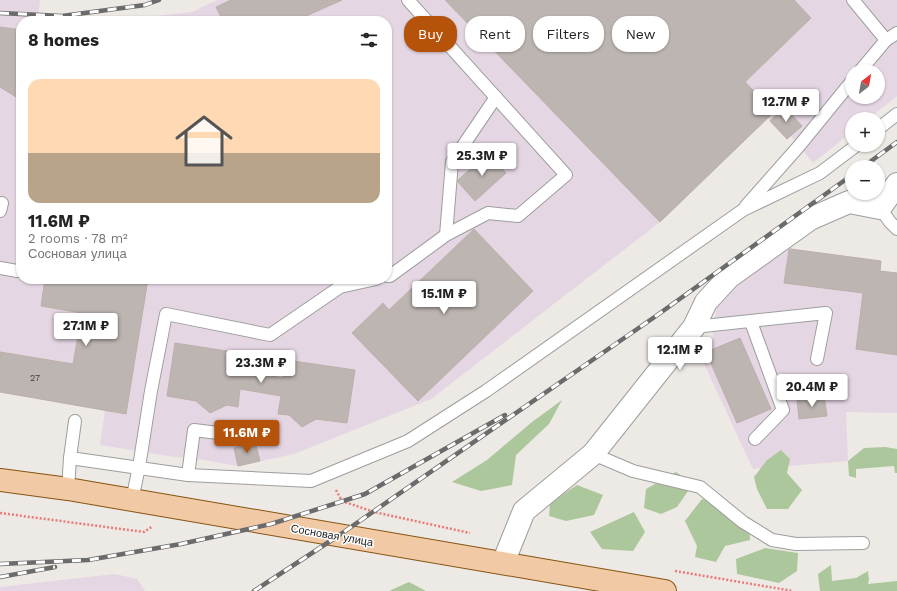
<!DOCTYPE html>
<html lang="en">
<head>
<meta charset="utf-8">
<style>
	:root { --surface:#fff; --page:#f6f6f6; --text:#222; --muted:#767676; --accent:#b45309 }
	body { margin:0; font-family:"Work Sans",sans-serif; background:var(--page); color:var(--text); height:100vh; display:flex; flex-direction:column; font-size:15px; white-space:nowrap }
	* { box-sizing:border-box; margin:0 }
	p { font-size:13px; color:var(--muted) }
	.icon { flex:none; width:22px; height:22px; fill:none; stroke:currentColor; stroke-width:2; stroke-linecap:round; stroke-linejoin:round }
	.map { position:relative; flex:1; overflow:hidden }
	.sheet { position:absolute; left:16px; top:16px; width:376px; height:268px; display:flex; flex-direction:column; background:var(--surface); border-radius:16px; box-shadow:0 1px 3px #0004 }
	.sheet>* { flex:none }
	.top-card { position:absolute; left:404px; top:16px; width:380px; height:36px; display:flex; gap:8px }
	.needle { width:26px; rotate:31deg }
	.fabs { position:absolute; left:845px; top:64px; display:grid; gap:8px }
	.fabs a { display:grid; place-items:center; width:40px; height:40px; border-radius:50%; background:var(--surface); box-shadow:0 1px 3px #0004; font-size:20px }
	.price { position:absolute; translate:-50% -34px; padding:0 9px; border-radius:4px; background:#fff; color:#222; font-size:13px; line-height:26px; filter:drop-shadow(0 1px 2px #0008) }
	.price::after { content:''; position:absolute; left:50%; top:24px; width:12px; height:9px; margin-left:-6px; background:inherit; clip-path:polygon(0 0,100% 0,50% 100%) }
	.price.on { background:var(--accent); color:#fff }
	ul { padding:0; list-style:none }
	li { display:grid; align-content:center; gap:8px; height:212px; padding:0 12px }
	li span { display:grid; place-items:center; height:124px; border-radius:12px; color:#555 }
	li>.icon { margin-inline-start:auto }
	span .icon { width:72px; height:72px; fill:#fffc; stroke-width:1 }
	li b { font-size:17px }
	h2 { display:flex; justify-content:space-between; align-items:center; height:48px; padding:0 12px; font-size:17px }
	.chip { padding:0 14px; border-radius:16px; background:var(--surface); box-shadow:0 1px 3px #0004; font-size:14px; line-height:36px }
	.chip.on { background:var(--accent); color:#fff }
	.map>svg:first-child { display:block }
	.industrial { fill:#e5d6e4; fill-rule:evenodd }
	.forest { fill:#adc79d }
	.building { fill:#bdb5b1; stroke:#bdafa8 }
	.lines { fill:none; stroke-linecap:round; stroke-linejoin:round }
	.lane-casing { stroke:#9e9e9e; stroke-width:14 }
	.street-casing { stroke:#9e9e9e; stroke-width:24 }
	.primary-casing { stroke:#855411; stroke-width:24 }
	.path { stroke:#e97a78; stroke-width:2.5; stroke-dasharray:2 2; stroke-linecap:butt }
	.lane { stroke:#fff; stroke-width:12 }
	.street { stroke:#fff; stroke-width:22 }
	.primary { stroke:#f1c9a5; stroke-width:22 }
	.rail-casing { stroke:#6b6b6b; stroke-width:4.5 }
	.rail { stroke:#fff; stroke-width:3; stroke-dasharray:9; stroke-linecap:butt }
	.labels { text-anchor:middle; stroke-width:3; stroke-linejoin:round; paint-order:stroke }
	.number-label { font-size:9px; fill:#454342 }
	.street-label { font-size:11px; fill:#1d1d1d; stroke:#fff }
</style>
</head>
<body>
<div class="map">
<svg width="897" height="591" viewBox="0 0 897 591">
	<rect width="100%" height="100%" fill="#ede9e4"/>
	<g class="industrial">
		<path d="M0,0H40L38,21H21V279H387V21H112L192,12L217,0H897V96L868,119H852V132L813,163L791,136L787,139L768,118L660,222L431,399L294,454L238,466L191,458L174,457L100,445L105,410L67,404L0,392ZM852,71H878V97H852Z"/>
		<path d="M789,248L881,261L880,271L897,273V413L846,412L848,461L753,469L698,351L713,339V326L719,297Z"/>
		<path d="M115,574L137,579L145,591H0V587Z"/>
	</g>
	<g class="forest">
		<path d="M562,400L549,424L516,455L512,485L481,491L452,482L487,460L532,422Z"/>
		<path d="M885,447L897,449V473H895L894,466L856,469V478L849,476L848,461L864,448Z"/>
		<path d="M781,450L790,459L787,473L802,490L788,509H767L757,489L754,477L767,460Z"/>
		<path d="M676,472L693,484L677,507L661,514L644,508L646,489Z"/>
		<path d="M577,485L603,495L594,515L566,521L549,516L550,503Z"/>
		<path d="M702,499L724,503L749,519L750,540L725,546L716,562L695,557L697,546L685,521Z"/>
		<path d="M634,512L645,532L633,551L602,549L590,532Z"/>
		<path d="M765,548L798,553L797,571L779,583L737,574L736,559Z"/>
		<path d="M831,565L832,581L856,578L868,571L869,580L868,584L897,581V591H820L818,574Z"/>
		<path d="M409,582L426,591H389Z"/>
	</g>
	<g class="building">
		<path d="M231,0H342L295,21H223L216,7Z"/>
		<path d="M445,0H794L811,18L745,82L774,112L660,222Z"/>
		<path d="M0,27L21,30V100L0,87Z"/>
		<path d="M785,107L802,126L787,139L770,121Z"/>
		<path d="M488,153L506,173L475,201L458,182V180Z"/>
		<path d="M474,229L533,291L418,401L352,333L383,303L389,310Z"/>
		<path d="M790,249L881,261L880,271L897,273V355L856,349L863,293L784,283L789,250Z"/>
		<path d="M45,279H148L126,414L0,392V352L73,364L82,313L41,306Z"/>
		<path d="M740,338L771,409L737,423L706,352Z"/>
		<path d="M175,343L246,354L243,371L283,378L286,360L355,370L347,423L316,419L302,427L289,415L278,414L281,396L240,389L238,407L227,405L210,413L196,401L167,396Z"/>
		<path d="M824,396L827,416L799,419L797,400Z"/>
		<path d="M255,442L260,461L238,466L234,448Z"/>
	</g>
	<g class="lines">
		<g class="lane-casing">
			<g id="lane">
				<path d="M853,0L886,40"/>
				<path d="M860,71L886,40L897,33"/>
				<path d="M878,129L897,114"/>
				<path d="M746,206L799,146L852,81"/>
				<path d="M880,208L890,222L897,229"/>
				<path d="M0,211L2,203"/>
				<path d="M446,235L452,162L496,97"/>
				<path d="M0,268L17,271"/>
				<path d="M387,276H390L446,235L488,213L518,216L566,175L408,0"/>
				<path d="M751,322L783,410L755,439"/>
				<path d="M694,327L826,313L817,359"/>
				<path d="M593,454L633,471L700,487L743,522L772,540L796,544L863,543"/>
				<path d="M70,458L75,421"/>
				<path d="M188,475L194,430L226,434"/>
				<path d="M68,489L70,458L188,475L311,481L408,441L486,391L743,210L820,173L857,145"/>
				<path d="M132,500L139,467L151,391L166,314L270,335L340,287L376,279"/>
			</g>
		</g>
		<g class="street-casing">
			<path id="street" d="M503,563L524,511L593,454L694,327L706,302L729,277L810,219L849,202L880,208L897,184"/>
		</g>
		<g class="primary-casing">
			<path id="primary" d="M0,480L68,489L665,591"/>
		</g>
		<g class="path">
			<path d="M336,490L342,501L374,512L470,533"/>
			<path d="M0,513L144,532L153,526"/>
			<path d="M675,571L793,591"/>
		</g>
		<use href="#lane" class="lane"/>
		<use href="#street" class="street"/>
		<use href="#primary" class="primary"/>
		<g class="rail-casing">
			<g id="rail">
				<path d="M0,13L62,16L145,5L159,0"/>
				<path d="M863,167L897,142"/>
				<path d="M0,564L88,560L181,544L271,524L365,494L505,415"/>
				<path d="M0,577L55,567"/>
				<path d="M254,591L338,536L656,316L852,175"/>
			</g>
		</g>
		<use href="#rail" class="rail"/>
	</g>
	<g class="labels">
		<g class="number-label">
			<text x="35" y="381">27</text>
		</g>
		<g class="street-label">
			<text transform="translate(332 535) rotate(10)" y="4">Сосновая улица</text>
		</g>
	</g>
</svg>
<div class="fabs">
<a><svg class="needle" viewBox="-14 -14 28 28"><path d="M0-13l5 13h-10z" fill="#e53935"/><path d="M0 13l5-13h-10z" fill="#767676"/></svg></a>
<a>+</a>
<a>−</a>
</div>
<b class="price" style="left:786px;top:123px">12.7M ₽</b>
<b class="price" style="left:482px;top:177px">25.3M ₽</b>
<b class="price" style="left:444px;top:315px">15.1M ₽</b>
<b class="price" style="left:86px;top:347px">27.1M ₽</b>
<b class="price" style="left:680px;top:371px">12.1M ₽</b>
<b class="price" style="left:261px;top:384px">23.3M ₽</b>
<b class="price" style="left:812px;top:408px">20.4M ₽</b>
<b class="price on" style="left:247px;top:454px">11.6M ₽</b>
<div class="top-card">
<a class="chip on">Buy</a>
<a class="chip">Rent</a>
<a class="chip">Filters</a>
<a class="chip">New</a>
</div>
<section class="sheet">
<h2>8 homes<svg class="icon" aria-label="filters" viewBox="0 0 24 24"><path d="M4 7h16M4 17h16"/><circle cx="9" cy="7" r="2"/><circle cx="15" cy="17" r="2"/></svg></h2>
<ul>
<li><span style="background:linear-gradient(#ffd9b3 60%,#b9a48a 0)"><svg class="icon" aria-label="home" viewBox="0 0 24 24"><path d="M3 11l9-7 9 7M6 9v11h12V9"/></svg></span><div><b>11.6M ₽</b><p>2 rooms · 78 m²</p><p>Сосновая улица</p></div></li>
</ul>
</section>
</div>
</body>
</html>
